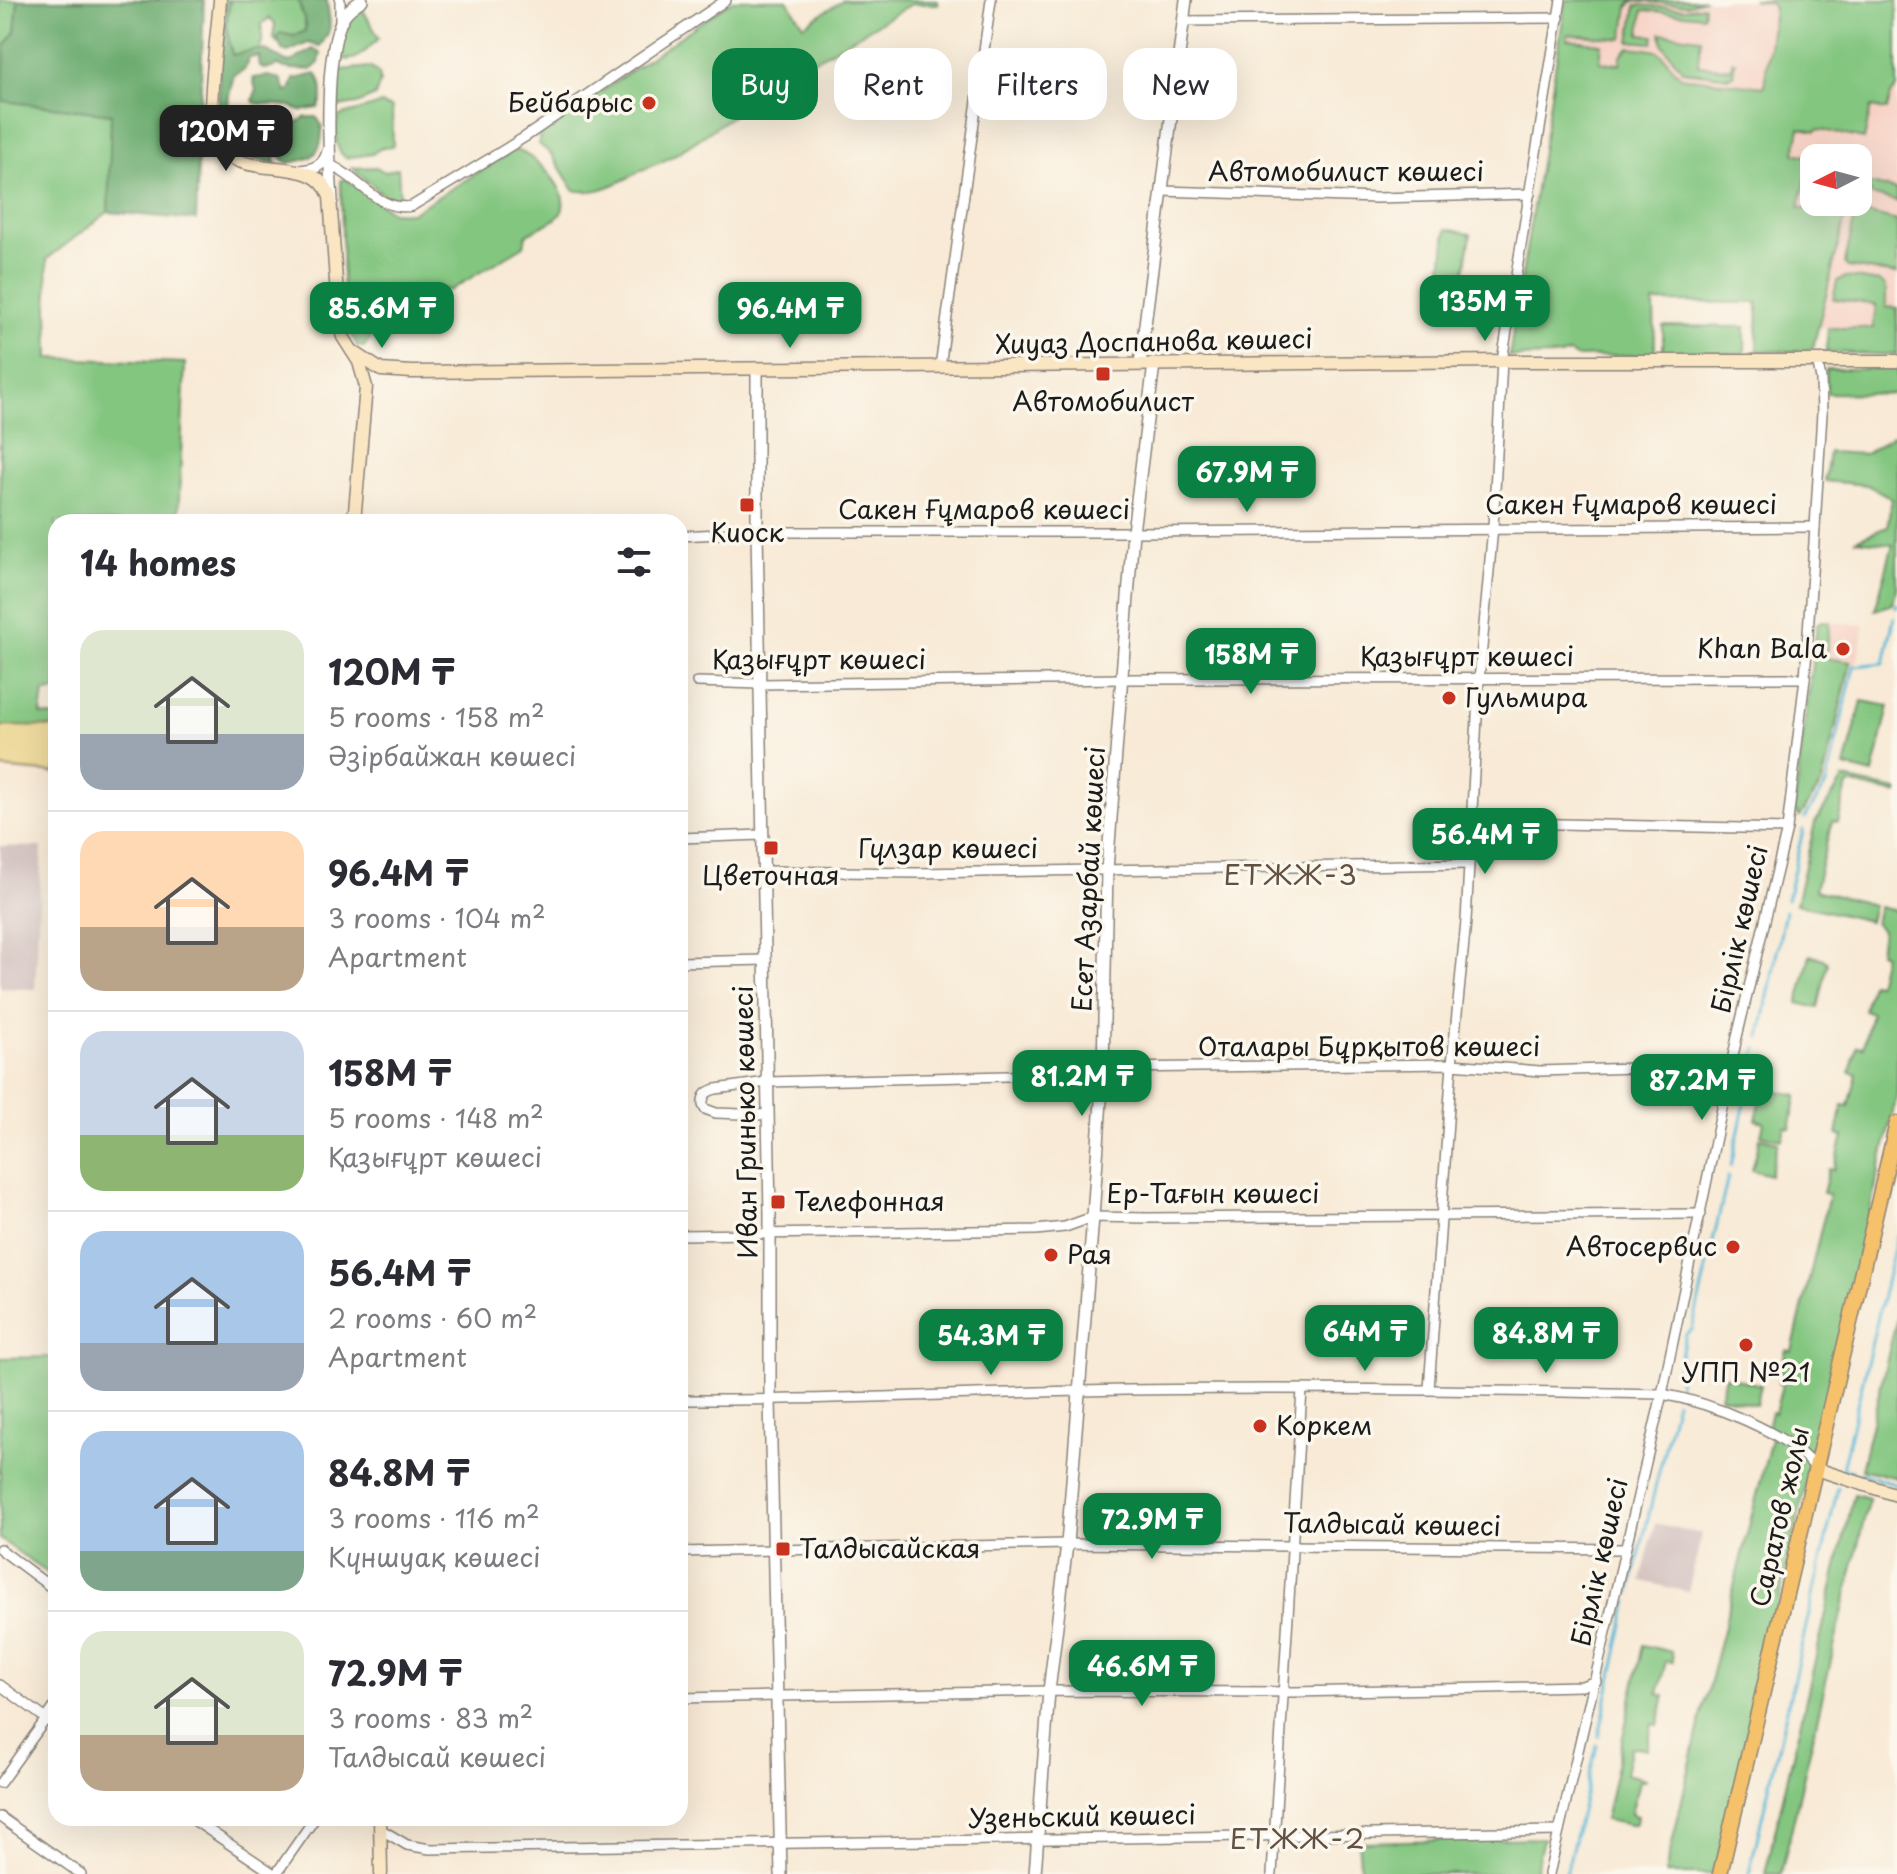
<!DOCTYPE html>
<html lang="en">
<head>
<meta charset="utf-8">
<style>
	:root { --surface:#fff; --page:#f7f7f7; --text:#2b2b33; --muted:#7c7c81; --line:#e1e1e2; --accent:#0b8043 }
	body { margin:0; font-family:"Playpen Sans",sans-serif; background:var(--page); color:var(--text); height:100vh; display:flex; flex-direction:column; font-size:30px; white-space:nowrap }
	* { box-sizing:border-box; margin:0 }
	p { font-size:26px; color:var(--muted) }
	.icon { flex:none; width:44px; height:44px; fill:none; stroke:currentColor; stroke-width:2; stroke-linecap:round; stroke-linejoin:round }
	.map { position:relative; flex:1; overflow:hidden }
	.panel { position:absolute; left:48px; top:514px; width:640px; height:1312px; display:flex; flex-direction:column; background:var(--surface); border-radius:24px; box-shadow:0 8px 32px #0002 }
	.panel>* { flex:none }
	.guide { position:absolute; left:712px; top:48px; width:760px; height:72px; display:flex; gap:16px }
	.needle { width:52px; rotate:264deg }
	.controls { position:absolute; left:1800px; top:144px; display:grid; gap:16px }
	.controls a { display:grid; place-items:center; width:72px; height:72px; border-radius:16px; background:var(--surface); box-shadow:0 8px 32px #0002; font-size:40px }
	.price { position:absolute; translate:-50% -68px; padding:0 18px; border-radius:16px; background:var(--accent); color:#fff; font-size:26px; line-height:52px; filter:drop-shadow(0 2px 4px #0008) }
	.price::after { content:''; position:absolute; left:50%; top:48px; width:24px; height:18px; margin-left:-12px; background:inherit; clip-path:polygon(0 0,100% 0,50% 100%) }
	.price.on { background:#222; color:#fff }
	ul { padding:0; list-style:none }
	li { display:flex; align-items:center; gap:24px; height:200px; padding:0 32px }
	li+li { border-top:2px solid var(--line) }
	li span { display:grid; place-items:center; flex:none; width:224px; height:160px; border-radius:24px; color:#555 }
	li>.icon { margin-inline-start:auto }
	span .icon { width:96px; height:96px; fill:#fffc; stroke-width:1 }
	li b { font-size:34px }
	h2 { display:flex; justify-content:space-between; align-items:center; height:96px; padding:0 32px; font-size:34px }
	.tag { padding:0 28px; border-radius:24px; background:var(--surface); box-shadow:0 8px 32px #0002; font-size:28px; line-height:72px }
	.tag.on { background:var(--accent); color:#fff }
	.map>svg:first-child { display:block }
	.built { fill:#f6d2c4; fill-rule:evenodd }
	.industrial { fill:#d1bfbe }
	.green { fill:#83c680; stroke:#50714e; stroke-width:2 }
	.forest { fill:#6aab6e; stroke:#436445; stroke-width:2 }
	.sand { fill:#eeda9e; stroke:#857b5d; stroke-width:2 }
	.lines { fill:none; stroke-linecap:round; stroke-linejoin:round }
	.stream { stroke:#5ab9d8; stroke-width:3 }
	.minor-casing { stroke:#8a8379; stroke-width:12 }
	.tertiary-casing { stroke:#8a8379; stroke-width:14 }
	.secondary-casing { stroke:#8a8379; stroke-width:15 }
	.primary-casing { stroke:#8a8379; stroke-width:17 }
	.minor { stroke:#fff; stroke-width:9 }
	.tertiary { stroke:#fff; stroke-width:11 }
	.secondary { stroke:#fbe6c4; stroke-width:12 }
	.primary { stroke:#f5c16b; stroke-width:14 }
	.poi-dot { fill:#c8321e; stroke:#fbf7ec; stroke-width:3 }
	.labels { text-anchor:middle; stroke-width:7; stroke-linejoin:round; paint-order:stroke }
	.poi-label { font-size:26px; fill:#1c1c1c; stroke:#fbf7ec; text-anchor:start }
	.street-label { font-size:26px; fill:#1c1c1c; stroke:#fbf7ec }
	.neighbourhood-label { font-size:28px; letter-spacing:2px; fill:#625042; stroke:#fbf7ec }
</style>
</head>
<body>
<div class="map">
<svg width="1897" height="1874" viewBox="0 0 1897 1874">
	<rect width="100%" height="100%" fill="#fbf7ec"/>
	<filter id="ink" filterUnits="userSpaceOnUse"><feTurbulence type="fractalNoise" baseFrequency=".0125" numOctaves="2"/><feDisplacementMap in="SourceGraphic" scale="16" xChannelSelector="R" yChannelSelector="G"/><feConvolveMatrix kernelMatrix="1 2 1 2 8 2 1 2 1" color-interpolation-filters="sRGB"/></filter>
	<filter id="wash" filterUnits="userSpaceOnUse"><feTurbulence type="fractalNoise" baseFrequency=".006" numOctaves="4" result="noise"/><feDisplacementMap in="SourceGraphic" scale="32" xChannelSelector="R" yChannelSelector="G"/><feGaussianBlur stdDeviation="1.8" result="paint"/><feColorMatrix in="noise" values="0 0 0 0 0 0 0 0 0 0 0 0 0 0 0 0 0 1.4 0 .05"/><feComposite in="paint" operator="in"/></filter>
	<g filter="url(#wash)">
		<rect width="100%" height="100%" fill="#f8ead6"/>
		<g class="built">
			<path d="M1574,0H1786L1766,212L1543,183Z"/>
			<path d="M1803,4L1897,15V329L1758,327V303L1654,302L1541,202L1778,229ZM1814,158H1858V202H1814Z"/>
			<path d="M1830,622L1865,625L1857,663L1825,658Z"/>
		</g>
		<g class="industrial">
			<path d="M0,846L42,847L35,989L0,988Z"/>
			<path d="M1655,1523L1702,1534L1688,1592L1641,1581Z"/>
		</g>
		<g class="green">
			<path d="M0,0H18L15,32L112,114L108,212L47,259L49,358L185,363L178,522H56V691L44,692L41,715L56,717V727L0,726Z"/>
			<path d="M230,0H298C300,10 313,32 298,36C291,37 284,35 277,37V42L273,38L275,23L269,18L262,24V42L259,50L232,55L226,25Z"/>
			<path d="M733,0H787L804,25L843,0H938V4H912L796,71L798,84C749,95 709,137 665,160C658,164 650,166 642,170C622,181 598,196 574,190L551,154L539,144V135Z"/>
			<path d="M1566,0H1705L1686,5L1633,1L1628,7L1623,39L1568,34L1567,39L1602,44L1600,62L1620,64L1621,55L1629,47C1669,51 1656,50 1681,77L1764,87L1774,8L1770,3L1751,0H1897V88L1891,95L1887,110L1871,107L1864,139L1818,129L1816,131L1800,128L1795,153L1810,157L1814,161V180L1806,179L1799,207L1845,218L1813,348L1804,351H1760L1757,349L1758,303L1654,302L1655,355L1576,357L1569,353L1561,356L1509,357Z"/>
			<path d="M1636,5L1684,9L1704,6L1703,16L1643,10L1640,34L1654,36L1653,43L1630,41Z"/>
			<path d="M363,10L379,38C367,49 356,66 339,57C336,41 344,27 351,14Z"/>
			<path d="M1661,33L1701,38L1698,65L1731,69L1732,61H1735L1733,75L1730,77L1683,71L1663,45Z"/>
			<path d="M370,67L379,74L380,82L375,96L357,104L338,107V73L342,70Z"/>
			<path d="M381,104L392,108L393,146L383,147L372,154L346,158C334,150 334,129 339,116Z"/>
			<path d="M515,150C534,154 571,189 562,211C558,222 535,228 526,235L524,246L449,291L443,289L405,311L384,315L375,322L370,339L364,347L357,346L345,317L343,295L341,180L346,179L392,212L411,213Z"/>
			<path d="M376,167L385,172L398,168L400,201L386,197L352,168Z"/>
			<path d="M1862,182L1897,190V202L1871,195V191L1863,189L1858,211L1897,221V274L1848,267L1845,263Z"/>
			<path d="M1446,229L1471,234L1461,296L1440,292Z"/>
			<path d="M1846,277L1880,282L1886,286V307L1897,308V355L1826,352L1828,328H1873L1876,305L1833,299L1837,281Z"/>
			<path d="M1663,326L1745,327V350L1743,353L1666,354L1663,352Z"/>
			<path d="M1826,369H1897V394L1827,393Z"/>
			<path d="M1897,433V588L1893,604L1875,610L1893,544L1855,540L1887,527L1892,498L1867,485L1825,481L1829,452L1865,454Z"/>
			<path d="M1821,621L1830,622L1826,658L1851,662L1822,783L1800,817L1794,810L1817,624Z"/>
			<path d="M1862,701L1889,706L1873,774L1845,767Z"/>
			<path d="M1843,779L1897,790V794L1852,784L1847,786L1838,822L1832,821L1815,890L1873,905L1869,921L1796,904L1815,823Z"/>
			<path d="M1879,907L1897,911V1094L1715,1874H1665L1701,1717L1772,1435L1766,1431L1771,1412L1775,1413L1782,1385L1778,1383L1786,1350L1792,1351L1829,1195L1823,1193L1829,1169L1834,1170L1843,1136L1837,1134L1843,1105L1849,1106L1857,1074L1850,1072L1857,1046L1863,1047L1871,1013L1864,1010L1871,983L1877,984L1884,954L1879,952L1882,931L1875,922Z"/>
			<path d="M1810,955L1824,959L1828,963L1818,1008L1798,1003Z"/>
			<path d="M1763,1088L1797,1095L1790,1128L1785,1127L1782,1139L1761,1135L1764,1122L1756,1120Z"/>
			<path d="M1760,1138L1778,1142L1770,1175L1752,1170Z"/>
			<path d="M1897,1317V1478L1861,1469Z"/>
			<path d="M56,1357V1579L0,1539V1358Z"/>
			<path d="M1725,1376L1761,1385L1756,1405L1720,1396Z"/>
			<path d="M1854,1494L1869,1498L1781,1874H1765Z"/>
			<path d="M1643,1645L1672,1652L1673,1662L1666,1661L1658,1694L1665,1696L1658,1725L1652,1724L1647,1749L1631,1747L1625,1774L1645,1779L1644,1781H1639L1631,1814L1637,1816L1636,1823L1631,1825L1605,1820Z"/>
			<path d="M1543,1838L1535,1874H1364L1360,1863L1358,1842Z"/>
		</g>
		<g class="forest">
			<path d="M18,0H204L196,220L108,212L111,114L3,101L5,46L15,32Z"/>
			<path d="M225,0H230L226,25L232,55L253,50H266L286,62L293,61L313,49L321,53L319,63L311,70C298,68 288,71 277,65L272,68L263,69L259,65V56L249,58L245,69L234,75C232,83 226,100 229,108C232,121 237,129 226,139C211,124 223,26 225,0Z"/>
			<path d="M298,0H327C329,24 335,26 320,46L308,43L288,52L282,50L277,37L280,33L294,36L305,31L306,25Z"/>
			<path d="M316,74C323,81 324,101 318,108L300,111L290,106L255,103L253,100L256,90L253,78L268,76L281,79L286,92L290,91L294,79Z"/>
			<path d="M253,108L290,114L292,115L287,123L289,127L306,117H316C322,123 322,126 322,134C321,158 307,160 287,163L279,155L274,156L277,164L253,159L249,155L254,138L250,139L241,152L234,148L232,141L236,129L240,123L247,120Z"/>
		</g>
		<path class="sand" d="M0,726L56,727V773L0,768Z"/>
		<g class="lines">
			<g class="stream">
				<path d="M1896,607L1897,604"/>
				<path d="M1805,818L1826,785L1854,666L1884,663L1894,618"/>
				<path d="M1787,900L1803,830"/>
				<path d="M1760,1037L1785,911"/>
				<path d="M1731,1166L1757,1048"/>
				<path d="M1679,1391L1678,1368L1686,1334L1692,1330L1728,1177"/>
				<path d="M1852,1471L1842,1469L1897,1236"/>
				<path d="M1859,1473L1897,1485"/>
				<path d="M1630,1593L1676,1401"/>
				<path d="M1599,1736L1628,1601"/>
				<path d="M1566,1874L1597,1745"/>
				<path d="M1749,1874L1838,1487"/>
			</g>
		</g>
	</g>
	<g filter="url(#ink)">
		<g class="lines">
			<g class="minor-casing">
				<g id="minor">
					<path d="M340,20V0"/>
					<path d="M1183,21L1559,18"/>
					<path d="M330,165C358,176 379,213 412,206L525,137L726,0"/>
					<path d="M1162,191L1377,198L1530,194"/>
					<path d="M940,367L991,0"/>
					<path d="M680,536L757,532H1133L1815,527"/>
					<path d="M697,682L760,684L1123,679L1805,678"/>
					<path d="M1471,822L1787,829"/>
					<path d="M680,838L762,835"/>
					<path d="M763,871L916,873L1469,864"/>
					<path d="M680,962L766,960"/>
					<path d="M768,1115L716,1113L705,1109L703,1105C702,1095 707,1091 716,1089L767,1082L1092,1074L1117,1068L1452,1064L1540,1071L1731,1065"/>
					<path d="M680,1235L1036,1230L1065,1227L1093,1217L1147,1218L1701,1214"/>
					<path d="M1429,1389L1452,1064L1466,921L1479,680L1493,527L1502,361L1561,0"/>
					<path d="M680,1400C814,1401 947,1394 1080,1391C1274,1387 1468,1390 1662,1394C1707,1402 1788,1431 1816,1469"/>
					<path d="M0,1549L56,1591"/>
					<path d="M680,1552L1067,1544L1625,1549"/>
					<path d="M0,1685L56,1726"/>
					<path d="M680,1698L1049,1691L1293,1692L1582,1686L1596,1681"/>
					<path d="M0,1783L56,1705"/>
					<path d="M0,1817L81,1874"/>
					<path d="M191,1818L274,1874"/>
					<path d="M380,1829L407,1845L430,1849L1559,1831"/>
					<path d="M276,1874L315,1818"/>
					<path d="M1272,1874L1302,1390"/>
					<path d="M1549,1874L1662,1394L1737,1037L1787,829L1805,678L1815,527L1822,413L1821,379L1817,360"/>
				</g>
			</g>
			<g class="tertiary-casing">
				<g id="tertiary">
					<path d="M299,171C313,170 325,166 328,151"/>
					<path d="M332,201C329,159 323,51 344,16C348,9 355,5 362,0"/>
					<path d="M1140,364L1186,0"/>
					<path d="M757,369V532L770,1214V1401L781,1874"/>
					<path d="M1035,1874L1049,1691L1067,1544L1093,1217L1103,1071L1107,870L1133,532L1154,364"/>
				</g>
			</g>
			<g class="secondary-casing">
				<g id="secondary">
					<path d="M220,0C218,30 206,111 214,135C232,189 314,147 330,197L339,323L343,337L359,362L366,387L354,522"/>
					<path d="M352,351L381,370L412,372L1502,361H1897"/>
					<path d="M1816,1469L1897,1495"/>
					<path d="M380,1818L381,1874"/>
				</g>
			</g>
			<g class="primary-casing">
				<path id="primary" d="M1720,1874L1897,1123"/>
			</g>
			<use href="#minor" class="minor"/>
			<use href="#tertiary" class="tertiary"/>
			<use href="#secondary" class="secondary"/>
			<use href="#primary" class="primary"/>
		</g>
	</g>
	<g class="poi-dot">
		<circle cx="649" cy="103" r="8"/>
		<rect x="1095" y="366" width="16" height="16" rx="4"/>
		<rect x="739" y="497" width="16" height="16" rx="4"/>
		<circle cx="1843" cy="649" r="8"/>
		<circle cx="1449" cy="698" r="8"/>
		<rect x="763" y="840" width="16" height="16" rx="4"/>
		<rect x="770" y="1194" width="16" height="16" rx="4"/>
		<circle cx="1733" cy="1247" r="8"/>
		<circle cx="1051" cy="1255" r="8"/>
		<circle cx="1746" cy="1345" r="8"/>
		<circle cx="1260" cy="1426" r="8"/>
		<rect x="775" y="1541" width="16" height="16" rx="4"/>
	</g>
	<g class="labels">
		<g class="poi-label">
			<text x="633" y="112" text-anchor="end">Бейбарыс</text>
			<text x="1103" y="411" text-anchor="middle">Автомобилист</text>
			<text x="747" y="542" text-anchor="middle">Киоск</text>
			<text x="1827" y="658" text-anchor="end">Khan Bala</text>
			<text x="1465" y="707">Гульмира</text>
			<text x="771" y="885" text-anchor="middle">Цветочная</text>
			<text x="794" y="1211">Телефонная</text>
			<text x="1717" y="1256" text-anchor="end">Автосервис</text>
			<text x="1067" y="1264">Рая</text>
			<text x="1746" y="1382" text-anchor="middle">УПП №21</text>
			<text x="1276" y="1435">Коркем</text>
			<text x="799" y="1558">Талдысайская</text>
		</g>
		<g class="street-label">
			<text x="1346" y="181">Автомобилист көшесі</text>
			<text transform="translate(1154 342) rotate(-1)" y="9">Хиуаз Доспанова көшесі</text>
			<text x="1631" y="514">Сакен Ғұмаров көшесі</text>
			<text x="984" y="519">Сакен Ғұмаров көшесі</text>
			<text x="1467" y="666">Қазығұрт көшесі</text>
			<text x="819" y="669">Қазығұрт көшесі</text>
			<text x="948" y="858">Гүлзар көшесі</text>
			<text transform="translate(1089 879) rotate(-87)" y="9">Есет Азарбай көшесі</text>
			<text transform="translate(1740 929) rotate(-77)" y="9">Бірлік көшесі</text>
			<text x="1369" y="1056">Оталары Бұрқытов көшесі</text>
			<text transform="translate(746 1122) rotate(-91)" y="9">Иван Гринько көшесі</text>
			<text x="1213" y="1203">Ер-Тағын көшесі</text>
			<text transform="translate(1780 1517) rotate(-77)" y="9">Саратов жолы</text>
			<text transform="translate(1392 1525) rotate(1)" y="9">Талдысай көшесі</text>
			<text transform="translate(1600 1562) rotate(-77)" y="9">Бірлік көшесі</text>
			<text transform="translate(1082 1817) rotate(-1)" y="9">Узеньский көшесі</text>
		</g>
		<g class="neighbourhood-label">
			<text x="1291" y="885">ЕТЖЖ-3</text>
			<text x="1298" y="1849">ЕТЖЖ-2</text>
		</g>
	</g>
</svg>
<div class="controls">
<a><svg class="needle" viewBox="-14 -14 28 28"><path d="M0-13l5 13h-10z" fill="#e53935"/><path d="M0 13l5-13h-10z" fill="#7c7c81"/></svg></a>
</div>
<b class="price on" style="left:226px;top:173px">120M ₸</b>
<b class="price" style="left:1485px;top:343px">135M ₸</b>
<b class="price" style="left:382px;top:350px">85.6M ₸</b>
<b class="price" style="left:790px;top:350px">96.4M ₸</b>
<b class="price" style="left:1247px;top:514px">67.9M ₸</b>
<b class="price" style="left:1251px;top:696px">158M ₸</b>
<b class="price" style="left:1485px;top:876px">56.4M ₸</b>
<b class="price" style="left:1082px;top:1118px">81.2M ₸</b>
<b class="price" style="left:1702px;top:1122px">87.2M ₸</b>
<b class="price" style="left:1365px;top:1373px">64M ₸</b>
<b class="price" style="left:1546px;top:1375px">84.8M ₸</b>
<b class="price" style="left:991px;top:1377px">54.3M ₸</b>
<b class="price" style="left:1152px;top:1561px">72.9M ₸</b>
<b class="price" style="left:1142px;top:1708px">46.6M ₸</b>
<div class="guide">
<a class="tag on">Buy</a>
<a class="tag">Rent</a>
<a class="tag">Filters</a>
<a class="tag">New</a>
</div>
<section class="panel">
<h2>14 homes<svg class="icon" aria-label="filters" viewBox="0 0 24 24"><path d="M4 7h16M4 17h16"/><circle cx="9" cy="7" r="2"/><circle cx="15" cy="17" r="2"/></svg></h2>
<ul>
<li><span style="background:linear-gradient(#dfe7d0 65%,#9aa5b1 0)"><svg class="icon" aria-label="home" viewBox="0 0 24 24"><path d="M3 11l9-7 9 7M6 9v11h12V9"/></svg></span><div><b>120M ₸</b><p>5 rooms · 158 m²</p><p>Әзірбайжан көшесі</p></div></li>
<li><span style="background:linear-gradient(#ffd9b3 60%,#b9a48a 0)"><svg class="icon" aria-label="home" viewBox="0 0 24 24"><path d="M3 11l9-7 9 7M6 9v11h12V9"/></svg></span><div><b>96.4M ₸</b><p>3 rooms · 104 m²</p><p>Apartment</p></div></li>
<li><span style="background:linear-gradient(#c9d6e8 65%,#8fb573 0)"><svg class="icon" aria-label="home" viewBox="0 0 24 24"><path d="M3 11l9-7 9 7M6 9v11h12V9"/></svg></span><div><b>158M ₸</b><p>5 rooms · 148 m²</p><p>Қазығұрт көшесі</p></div></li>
<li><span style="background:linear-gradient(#a9c7e8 70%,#9aa5b1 0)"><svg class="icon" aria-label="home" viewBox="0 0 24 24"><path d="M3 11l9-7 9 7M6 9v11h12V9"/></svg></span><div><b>56.4M ₸</b><p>2 rooms · 60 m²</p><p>Apartment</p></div></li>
<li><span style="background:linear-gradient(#a9c7e8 75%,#7fa58c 0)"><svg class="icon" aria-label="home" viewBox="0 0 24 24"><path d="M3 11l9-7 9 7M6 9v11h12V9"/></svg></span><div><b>84.8M ₸</b><p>3 rooms · 116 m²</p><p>Күншуақ көшесі</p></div></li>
<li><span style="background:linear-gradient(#dfe7d0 65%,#b9a48a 0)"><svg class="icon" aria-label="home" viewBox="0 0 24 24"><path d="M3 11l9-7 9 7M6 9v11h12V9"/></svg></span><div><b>72.9M ₸</b><p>3 rooms · 83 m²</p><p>Талдысай көшесі</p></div></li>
</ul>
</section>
</div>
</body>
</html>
